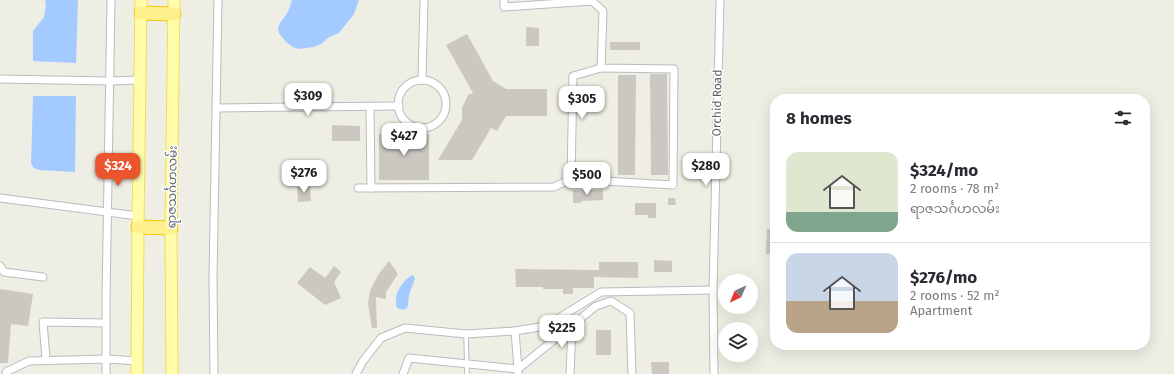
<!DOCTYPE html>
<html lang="en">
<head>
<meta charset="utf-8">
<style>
	:root { --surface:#fff; --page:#f2f2f3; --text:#2b2b33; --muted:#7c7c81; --line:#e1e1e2; --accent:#eb552d }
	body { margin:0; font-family:"Fira Sans","Noto Sans Myanmar",sans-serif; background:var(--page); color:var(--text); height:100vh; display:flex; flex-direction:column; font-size:15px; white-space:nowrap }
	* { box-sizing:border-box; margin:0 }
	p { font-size:13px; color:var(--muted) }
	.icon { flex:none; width:22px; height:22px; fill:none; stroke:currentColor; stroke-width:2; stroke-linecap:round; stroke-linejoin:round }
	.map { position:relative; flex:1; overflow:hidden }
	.panel { position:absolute; left:770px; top:94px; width:380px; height:256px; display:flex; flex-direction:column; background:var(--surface); border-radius:16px; box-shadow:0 4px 16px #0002 }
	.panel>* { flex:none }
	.needle { width:26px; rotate:224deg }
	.buttons { position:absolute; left:718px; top:274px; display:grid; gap:8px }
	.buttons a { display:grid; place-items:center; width:40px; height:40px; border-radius:50%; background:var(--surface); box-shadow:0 4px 16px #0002; font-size:20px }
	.price { position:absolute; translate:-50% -34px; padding:0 9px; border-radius:8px; background:#fff; color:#222; font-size:13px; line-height:26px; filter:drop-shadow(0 1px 2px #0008) }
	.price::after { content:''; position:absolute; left:50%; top:24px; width:12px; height:9px; margin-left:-6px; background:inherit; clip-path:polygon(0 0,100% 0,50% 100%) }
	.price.active { background:var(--accent); color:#fff }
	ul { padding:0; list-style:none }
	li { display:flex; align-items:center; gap:12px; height:100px; padding:0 16px }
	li+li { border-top:1px solid var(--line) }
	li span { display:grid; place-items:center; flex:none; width:112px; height:80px; border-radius:12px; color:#555 }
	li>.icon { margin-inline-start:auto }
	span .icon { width:48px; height:48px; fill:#fffc; stroke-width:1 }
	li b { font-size:17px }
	h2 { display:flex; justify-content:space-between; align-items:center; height:48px; padding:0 16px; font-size:17px }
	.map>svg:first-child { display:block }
	.water { fill:#a4cbff }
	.building { fill:#cac8c1 }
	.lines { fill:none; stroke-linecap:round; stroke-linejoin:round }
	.lane-casing { stroke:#b9bbc0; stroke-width:5.5 }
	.street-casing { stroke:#b9bbc0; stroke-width:9 }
	.primary-casing { stroke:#f3dc59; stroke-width:13 }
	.highway-casing { stroke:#f3c700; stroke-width:15 }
	.lane { stroke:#fff; stroke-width:3.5 }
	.street { stroke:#fff; stroke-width:7 }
	.primary { stroke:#fffda9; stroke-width:11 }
	.highway { stroke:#fef08c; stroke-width:13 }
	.labels { text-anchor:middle; stroke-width:3; stroke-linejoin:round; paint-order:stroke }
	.street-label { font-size:12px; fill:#5c5f65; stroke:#fff }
</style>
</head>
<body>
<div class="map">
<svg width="1174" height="374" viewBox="0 0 1174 374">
	<rect width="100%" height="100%" fill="#efeee4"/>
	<g class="water">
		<path d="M45,0H78L76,63L33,61V31L44,17L46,5Z"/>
		<path d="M292,0H359L354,14L339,33L329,37L321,44L314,47L298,49L293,47L286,42L279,33L278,28L280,23L288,12Z"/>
		<path d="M33,96H76L75,172L39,170L34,168L31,164Z"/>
		<path d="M412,275L414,276L415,279C413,284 411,289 409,295C408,303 410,314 397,308C393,295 401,282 412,275Z"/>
	</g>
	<g class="building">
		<path d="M526,27L539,28V46H526Z"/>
		<path d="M467,34L493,81L506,89H547V116H506L497,131L491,128L472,160H438L462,120V108L468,95L473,93L446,45Z"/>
		<rect x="610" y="42" width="30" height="8"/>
		<path d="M650,74H667L668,175H651Z"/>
		<path d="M618,75H636L635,175H618Z"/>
		<path d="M332,125L360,126V141H332Z"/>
		<rect x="379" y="134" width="50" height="46"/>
		<path d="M310,186L311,201L298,202L297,187Z"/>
		<path d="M573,190H603V200L581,201V203H573Z"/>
		<path d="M668,198H675L676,205H668Z"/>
		<path d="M635,203H656V218H648V215H635Z"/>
		<path d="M767,229H775V254H766Z"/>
		<path d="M654,260L672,261V272H654Z"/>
		<path d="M389,261L398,274L386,292V299L376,297L377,328H372L368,304L370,291L378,275Z"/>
		<path d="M599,262H638V278L594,277V288H573V294H563V289H543V287H516L515,269L599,270Z"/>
		<path d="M334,266L341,272L334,282L341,298L325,305L297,283L310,267L325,278Z"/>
		<path d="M0,289L33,294L28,326L11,324L8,363H0Z"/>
		<rect x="596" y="330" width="15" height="25"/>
		<path d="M651,362H669V374H652Z"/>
	</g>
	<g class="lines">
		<g class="lane-casing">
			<path id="lane" d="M466,334L467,374"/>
		</g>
		<g class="street-casing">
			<g id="street">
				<path d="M0,79L110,81L140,80"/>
				<path d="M422,80L424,0"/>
				<circle cx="422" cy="104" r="24"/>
				<path d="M370,107L371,188"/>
				<path d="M217,108L399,106"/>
				<path d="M571,179L573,76L601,68"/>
				<path d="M358,188L554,187L571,179L673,185L674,69L601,68L603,11L592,1L504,7V0"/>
				<path d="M0,198L138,216"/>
				<path d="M0,266L4,272L43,277"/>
				<path d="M46,359L43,322L106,323"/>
				<path d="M518,369L515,331L546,326L601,292L713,290"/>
				<path d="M518,369L596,306L611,301L630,313L632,374"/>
				<path d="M6,374V372L29,361L107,359L137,361"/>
				<path d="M106,374V299L111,0"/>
				<path d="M214,374L213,278L218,0"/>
				<path d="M356,374L363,361L381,338L405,328L466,334L515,331"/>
				<path d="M403,374L409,358L518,369V374"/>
				<path d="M570,374L572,325"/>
				<path d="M714,374L713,290L720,0"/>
			</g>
		</g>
		<g class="primary-casing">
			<g id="primary">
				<path d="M137,374L138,227L141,0"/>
				<path d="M172,374L171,228L174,0"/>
			</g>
		</g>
		<g class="highway-casing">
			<g id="highway">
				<path d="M141,13L174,14"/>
				<path d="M138,227L171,228"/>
			</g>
		</g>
		<use href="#lane" class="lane"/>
		<use href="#street" class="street"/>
		<use href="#primary" class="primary"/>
		<use href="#highway" class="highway"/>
	</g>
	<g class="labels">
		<g class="street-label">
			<text transform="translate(717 103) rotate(-89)" y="4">Orchid Road</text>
			<text transform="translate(172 187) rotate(-89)" y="4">ရာဇသင်္ဂဟလမ်း</text>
		</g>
	</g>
</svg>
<div class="buttons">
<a><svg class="needle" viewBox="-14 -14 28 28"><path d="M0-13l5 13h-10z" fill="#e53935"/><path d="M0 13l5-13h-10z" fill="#7c7c81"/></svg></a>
<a><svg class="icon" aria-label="layers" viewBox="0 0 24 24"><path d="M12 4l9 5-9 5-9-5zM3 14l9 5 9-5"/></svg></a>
</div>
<b class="price" style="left:308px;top:117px">$309</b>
<b class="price" style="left:582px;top:120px">$305</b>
<b class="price" style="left:404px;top:157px">$427</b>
<b class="price active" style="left:118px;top:187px">$324</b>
<b class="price" style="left:706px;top:187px">$280</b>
<b class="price" style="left:304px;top:194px">$276</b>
<b class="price" style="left:587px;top:196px">$500</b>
<b class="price" style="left:562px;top:349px">$225</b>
<section class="panel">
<h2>8 homes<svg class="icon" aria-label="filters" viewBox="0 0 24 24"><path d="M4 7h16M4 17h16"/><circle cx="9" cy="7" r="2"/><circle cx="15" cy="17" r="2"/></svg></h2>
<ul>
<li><span style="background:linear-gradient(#dfe7d0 75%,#7fa58c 0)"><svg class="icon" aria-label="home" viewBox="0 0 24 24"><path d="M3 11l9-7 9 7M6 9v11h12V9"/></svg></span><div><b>$324/mo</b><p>2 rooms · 78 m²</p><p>ရာဇသင်္ဂဟလမ်း</p></div></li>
<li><span style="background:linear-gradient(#c9d6e8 60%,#b9a48a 0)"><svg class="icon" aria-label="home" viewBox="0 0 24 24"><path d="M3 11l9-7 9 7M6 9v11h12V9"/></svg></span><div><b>$276/mo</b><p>2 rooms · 52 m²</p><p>Apartment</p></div></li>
</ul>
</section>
</div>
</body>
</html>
